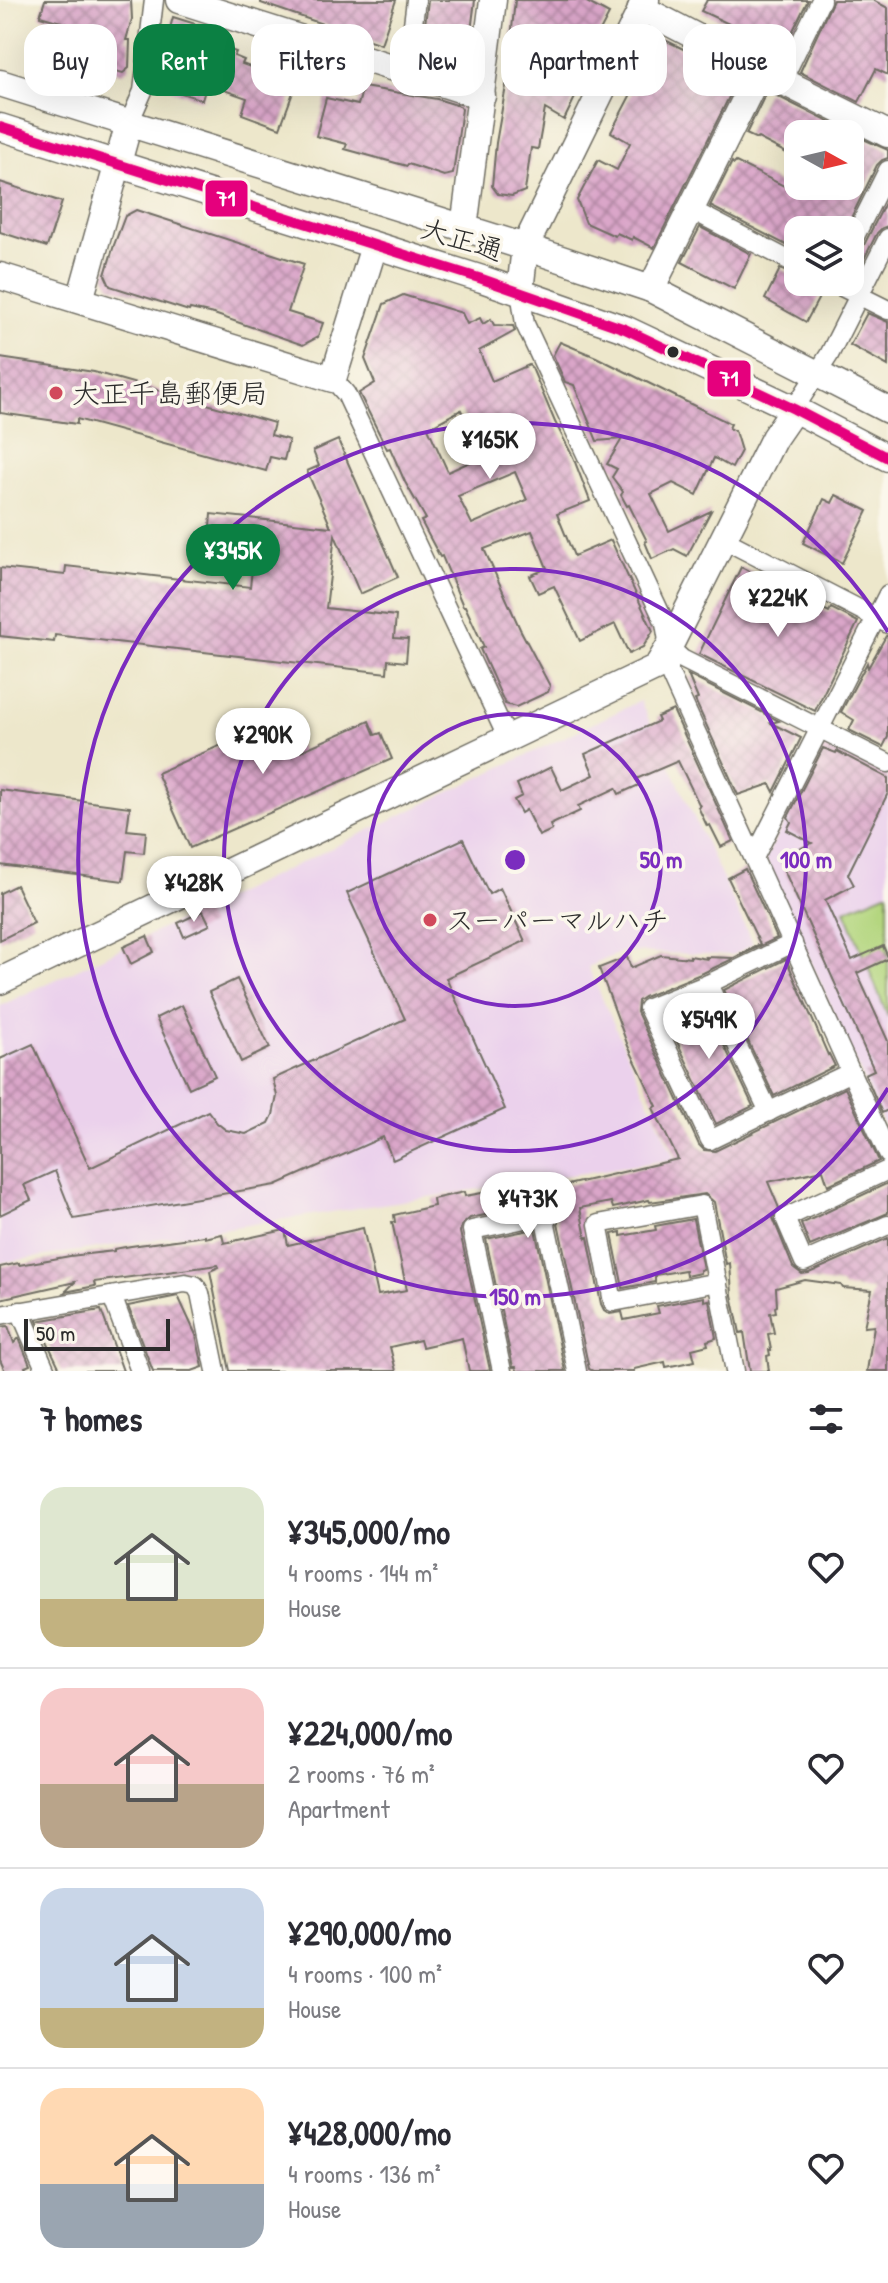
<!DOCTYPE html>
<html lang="en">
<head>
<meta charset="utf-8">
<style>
	:root { --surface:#fff; --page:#f7f7f7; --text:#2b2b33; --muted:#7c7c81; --line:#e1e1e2; --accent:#0b8043 }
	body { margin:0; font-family:"Patrick Hand","Klee One",sans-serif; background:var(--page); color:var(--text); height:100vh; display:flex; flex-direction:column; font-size:30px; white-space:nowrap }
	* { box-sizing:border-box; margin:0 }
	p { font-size:26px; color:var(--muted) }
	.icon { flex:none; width:44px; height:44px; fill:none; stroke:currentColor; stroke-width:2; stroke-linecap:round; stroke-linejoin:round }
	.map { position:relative; height:1371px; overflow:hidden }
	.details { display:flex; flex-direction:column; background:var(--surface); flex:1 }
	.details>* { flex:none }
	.hud { position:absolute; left:24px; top:24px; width:840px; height:72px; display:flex; gap:16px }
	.needle { width:52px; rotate:98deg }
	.buttons { position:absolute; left:784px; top:120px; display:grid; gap:16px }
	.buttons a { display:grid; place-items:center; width:80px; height:80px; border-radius:16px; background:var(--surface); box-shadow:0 8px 32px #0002; font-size:40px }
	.scale { position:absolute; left:24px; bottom:20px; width:146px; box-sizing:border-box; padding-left:8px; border:4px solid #2b2b2b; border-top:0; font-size:22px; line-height:28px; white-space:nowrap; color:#2b2b2b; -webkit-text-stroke:6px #fbf7ec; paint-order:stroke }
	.price { position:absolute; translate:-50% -68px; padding:0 18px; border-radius:28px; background:#fff; color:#222; font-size:26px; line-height:52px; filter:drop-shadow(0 2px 4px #0008) }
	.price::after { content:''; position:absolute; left:50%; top:48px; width:24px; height:18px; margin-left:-12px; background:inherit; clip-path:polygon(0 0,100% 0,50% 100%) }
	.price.active { background:var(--accent); color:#fff }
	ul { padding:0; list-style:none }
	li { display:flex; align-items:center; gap:24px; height:200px; padding:0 40px }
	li+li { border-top:2px solid var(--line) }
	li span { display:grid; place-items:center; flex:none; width:224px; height:160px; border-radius:24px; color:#555 }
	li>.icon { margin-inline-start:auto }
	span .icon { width:96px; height:96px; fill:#fffc; stroke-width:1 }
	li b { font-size:34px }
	h2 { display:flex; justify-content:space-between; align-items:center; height:96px; padding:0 40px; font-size:34px }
	.tag { padding:0 28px; border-radius:24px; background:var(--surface); box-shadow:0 8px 32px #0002; font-size:28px; line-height:72px }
	.tag.active { background:var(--accent); color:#fff }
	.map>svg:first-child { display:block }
	.built { fill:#ebd1ec }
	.garden { fill:#b4d67f; stroke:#708055; stroke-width:2 }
	.building { fill:url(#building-cross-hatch); fill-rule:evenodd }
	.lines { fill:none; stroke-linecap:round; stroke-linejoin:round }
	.street-casing { stroke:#6f6d63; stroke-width:21 }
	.secondary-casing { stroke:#6f6d63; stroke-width:29 }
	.street { stroke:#fff; stroke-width:18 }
	.secondary { stroke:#fff; stroke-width:26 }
	.bus-1-casing { stroke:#fbf7ec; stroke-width:16 }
	.bus-1 { stroke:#e5007d; stroke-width:10 }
	.ring { fill:none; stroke:#7b2cbf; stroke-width:4 }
	.bus-dot { fill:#2b2b2b; stroke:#fbf7ec; stroke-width:3 }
	.poi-dot { fill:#d1495b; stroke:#fbf7ec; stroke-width:3 }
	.labels { text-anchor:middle; stroke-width:7; stroke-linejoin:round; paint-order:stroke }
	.street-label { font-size:28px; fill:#2b2b2b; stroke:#fbf7ec }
	.poi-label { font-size:28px; fill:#2b2b2b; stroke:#fbf7ec; text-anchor:start }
	.centre { fill:#7b2cbf; stroke:#fbf7ec; stroke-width:4 }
	.ring-label { font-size:24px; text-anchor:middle; font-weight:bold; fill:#7b2cbf; stroke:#fbf7ec; stroke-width:7; stroke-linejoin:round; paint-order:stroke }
	.line-badge { stroke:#fbf7ec; stroke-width:3 }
	.badge-label { font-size:22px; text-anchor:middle; font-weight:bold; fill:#fff }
</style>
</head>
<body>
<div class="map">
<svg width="888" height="1371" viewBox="0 0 888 1371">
	<defs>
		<pattern id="building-cross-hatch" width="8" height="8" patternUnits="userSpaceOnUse" patternTransform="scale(2)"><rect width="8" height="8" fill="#daa6c9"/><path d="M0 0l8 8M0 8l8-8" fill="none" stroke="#b187a3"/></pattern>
	</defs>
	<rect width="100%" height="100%" fill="#fbf7ec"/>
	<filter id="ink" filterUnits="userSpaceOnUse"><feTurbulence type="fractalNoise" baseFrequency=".0125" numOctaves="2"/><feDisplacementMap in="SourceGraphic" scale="16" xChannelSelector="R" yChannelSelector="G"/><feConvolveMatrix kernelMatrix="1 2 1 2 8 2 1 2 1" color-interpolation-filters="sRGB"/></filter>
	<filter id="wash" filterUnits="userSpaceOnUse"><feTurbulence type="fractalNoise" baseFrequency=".006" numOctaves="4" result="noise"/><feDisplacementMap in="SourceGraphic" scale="32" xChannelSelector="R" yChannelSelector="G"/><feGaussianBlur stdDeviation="1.8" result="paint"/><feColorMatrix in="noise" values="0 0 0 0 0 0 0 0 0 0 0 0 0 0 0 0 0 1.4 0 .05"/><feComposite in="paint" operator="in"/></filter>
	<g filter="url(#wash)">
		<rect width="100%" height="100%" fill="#ede7cb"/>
		<g class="built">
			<path d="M640,701L753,944L733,955L622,952L588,967L675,1159L0,1263V1006Z"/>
			<path d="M832,744L888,772V1134L765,859L823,748Z"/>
		</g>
		<path class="garden" d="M888,892V1017L845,910Z"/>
		<g id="blocks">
			<g class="building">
				<path d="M45,0H131L132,19L126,40H130L129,68L123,73L68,59L76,37L72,35L75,26L40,16Z"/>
				<path d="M261,0H396L381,44L261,3Z"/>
				<path d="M428,0H475L466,70L445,68L438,65L439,63L423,60L421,58Z"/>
				<path d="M515,0H583L609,14L600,31L598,50L579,71L586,75L564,120L545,109L538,149L531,148L525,191L512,196L498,194L492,186L496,143L506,86Z"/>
				<path d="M707,0H808L778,61L763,53L768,42L701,11Z"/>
				<path d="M833,0H873L888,8V75L876,69L859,102L800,72Z"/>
				<path d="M173,17L208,28L206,33L227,40L225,48L236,52L234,56L244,60L242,64L296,84L280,128L242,114L247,98L207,84L202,100L158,85L157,77Z"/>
				<path d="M661,38L734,74L733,76L738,79L654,248L633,237L632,240L617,233L615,236L586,223L577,200L598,160L617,170L630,143L611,132L632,92L636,94L651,65L648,63Z"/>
				<path d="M363,87L437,99L460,106L462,109L453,174L444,176L408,164L407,166L345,149L347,144L316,136L326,98L358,105Z"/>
				<path d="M767,91L845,130L843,134H798V159L758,138L757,139L746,134Z"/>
				<path d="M850,133L888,150V158L882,160L877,165L845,230H798V251L710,206L732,162L734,164L736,162L786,187L850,186Z"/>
				<path d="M0,182L62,202L47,247L0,232Z"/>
				<path d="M888,197V226L882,228L877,233L854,279L850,278V258L856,256L861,251Z"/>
				<path d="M136,210L304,264L288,312L323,323L318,337L303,345L214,314L190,309L189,311L110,286L105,275L114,245L125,216Z"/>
				<path d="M700,227L751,254L734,289L682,262Z"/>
				<path d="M780,269L798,277V282H820L823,290L806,322L765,299Z"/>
				<path d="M403,295L462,313L467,324L480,318L483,324L491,319L494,325L513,326L515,331L479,351L492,381L529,365L532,368L555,422L573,457L590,501L557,514L574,556L611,540L653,631L643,647L629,654L615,624L580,641L554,586L538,593L530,576L547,568L532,531L484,549L520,629L550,686L548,692L516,707L505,704L480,649L484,647L465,606H463L442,556L440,557L421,521L426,519L405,482L390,448L387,449L359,393L375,383L365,359L384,304ZM461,410L481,457L448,472L428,428ZM515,472L527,500L472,524L458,496Z"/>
				<path d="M867,313L888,322V366L850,345Z"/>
				<path d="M560,342L596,357L731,424L729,428L735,431L741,451L732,468L714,458L697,495L673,483L651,494L669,531L711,511L687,556L674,549L652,559L645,542L647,541L629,505L627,506L621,495L623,492L612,477L617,469L607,464L622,439L597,441L574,385L565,382L553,355Z"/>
				<path d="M0,358L94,372L274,423L271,435L289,440L284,460L270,457L266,471L77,419V424L0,413Z"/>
				<path d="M338,440L398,577L360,594L335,535L326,608L396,616L394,638L408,639L406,662L388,660L387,673L55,635L54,642L0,636V568L65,575L66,566L250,587L254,552L221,549L222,541L209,540L211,514L331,527L307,471L319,466L313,451Z"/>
				<path d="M836,495L868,511L842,563L803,543L824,499L832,503Z"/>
				<path d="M741,567L829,612L831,608L858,622L815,711L699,654Z"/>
				<path d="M886,636H888V737L883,747L849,730L854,720L841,712L867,663L868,668Z"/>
				<path d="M688,675L779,721L771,723L801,738L774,792L770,784L738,795L695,700L698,699Z"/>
				<path d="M673,710L733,841L721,847L710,825L707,826L698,807L700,806L678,761L636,779L639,785L619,794L616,788L578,806L580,811L550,825L552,830L539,836L526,810L521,813L514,800L522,796L517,784L551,767L562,790L594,775L585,754L659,721L657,717Z"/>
				<path d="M286,717L301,751L369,721L375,735L381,733L392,759L190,848L157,773Z"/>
				<path d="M823,748L836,753L837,751L888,778V793L848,874L854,885L825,900L852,960L883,946L888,957V959L857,973L888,1041V1110L882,1113L865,1074L874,1070L779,859L812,843L787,830L791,822L788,817Z"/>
				<path d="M0,790L130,807L127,830L146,832L144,853L127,851L123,881L0,865Z"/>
				<path d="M463,839L489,894L500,888L525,941L446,978L505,1109L393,1160L383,1137L276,1185L74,1219L55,1171L24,1185L31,1200L0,1215V1059L33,1044L90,1168L208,1111L217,1123L226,1130L246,1134L269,1123L273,1115L277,1096L273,1079L405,1019L347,893Z"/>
				<path d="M745,869L777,938L703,973L644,997L638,1001L637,1012L699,1145L704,1150L715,1151L845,1088L879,1161L828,1185L823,1170L768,1182L779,1208L773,1218L793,1267L802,1274L809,1273L888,1238V1371H867L874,1326L864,1327L872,1290L843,1288L841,1285L805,1280L776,1288L777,1306L775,1307L776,1312L770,1313L774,1333L768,1334L771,1350H769L770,1355L767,1356L769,1371H750L744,1332L740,1333L732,1295L730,1263L726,1264L714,1202L705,1194L650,1202L649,1200L613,1208L611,1202L580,1208L586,1238L588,1237L601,1304L604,1310L610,1314L622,1312L624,1320L659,1313L657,1306L704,1297V1301L709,1300L716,1338L707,1341L708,1345L692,1349L695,1361L666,1367L665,1362L634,1369V1371H593L589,1369L556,1213L552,1206L547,1203L470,1218L461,1226L460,1232L490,1370L487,1371H469L462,1338L422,1347L420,1340L390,1347L396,1371H230L210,1271L219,1267L218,1265L94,1282L95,1286L65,1292L75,1282L0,1299V1267L19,1263V1265L70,1256L114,1251V1249L131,1246L205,1236V1238L222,1234L224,1243L285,1230L288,1245L363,1228L378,1295L407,1290L392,1222H395L394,1215L434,1206L433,1199L464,1192L465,1196L504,1189L505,1196L542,1189V1191L678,1159L653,1108L657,1106L628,1046L599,968L627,957L631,968L661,955L690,958V956L707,959L706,957L734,958L760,944L728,878Z"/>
				<path d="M16,885L34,923L0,940V893Z"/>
				<path d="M203,911L210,925L184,937L178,923Z"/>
				<path d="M147,936L154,952L131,964L123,947Z"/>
				<path d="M786,959L828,1055L829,1054L835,1066L774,1096L724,990Z"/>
				<path d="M237,979L270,1048L241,1062L209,992Z"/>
				<path d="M702,999L753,1106L716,1124L664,1014Z"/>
				<path d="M182,1005L215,1076L189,1088L156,1018Z"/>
				<path d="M888,1183V1213L810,1246L801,1224Z"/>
				<path d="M693,1219L703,1269L700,1270V1273L686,1276L685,1270L655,1275V1282L623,1288L612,1234L621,1232V1236L656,1230L655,1226Z"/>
				<path d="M535,1229L565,1371H517L516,1367H513L486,1239Z"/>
				<path d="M178,1296L196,1335L203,1367L192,1371H153L128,1306Z"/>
				<path d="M101,1310L123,1371H61L37,1321Z"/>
				<path d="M8,1326L14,1343L19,1338L30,1365L25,1367L27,1371H5L0,1360V1327Z"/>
			</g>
		</g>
	</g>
	<g filter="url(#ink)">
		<use href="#blocks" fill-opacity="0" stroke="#6f6d63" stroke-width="2"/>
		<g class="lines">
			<g class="street-casing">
				<g id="street">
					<path d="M407,72L416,0"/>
					<path d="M782,81L821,0"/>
					<path d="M129,123L143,91L154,0"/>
					<path d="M690,209L798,265"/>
					<path d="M850,246L888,170"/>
					<path d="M832,282L888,310"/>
					<path d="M520,291L525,324L665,623L669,647V672L888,1154"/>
					<path d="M333,379L346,394L507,737"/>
					<path d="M794,409L829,355L888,238"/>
					<path d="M723,539L888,624"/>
					<path d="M669,647L682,659L888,763"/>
					<path d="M754,858L888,594"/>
					<path d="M793,943L708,984L648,1008L710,1140L851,1072"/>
					<path d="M708,984L769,1112"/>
					<path d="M888,1170L785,1218L804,1262L888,1225"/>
					<path d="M718,1282L613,1302L598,1224L702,1205L735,1371"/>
					<path d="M112,1296L140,1371"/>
					<path d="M20,1311L46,1371"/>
					<path d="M0,1315L185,1283L195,1285L200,1293L216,1371"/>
					<path d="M502,1371L472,1230L544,1215L577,1371"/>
				</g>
			</g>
			<g class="secondary-casing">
				<g id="secondary">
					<path d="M179,0L482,96"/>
					<path d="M641,8L760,70L888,134"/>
					<path d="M0,83L525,247L651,289L888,410"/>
					<path d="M0,127L482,279L625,329L794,409L888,458"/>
					<path d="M464,228L493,0"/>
					<path d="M0,276L333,379L374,246"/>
					<path d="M651,289L760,70"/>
					<path d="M520,291L525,247L646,0"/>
					<path d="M80,300L129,123"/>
					<path d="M0,981L657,667L669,647L774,438L794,409"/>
				</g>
			</g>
			<use href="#street" class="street"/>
			<use href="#secondary" class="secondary"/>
			<g class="bus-1-casing">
				<path id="bus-1" d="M0,127L482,279L625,329L794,409L888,458"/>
			</g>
			<use href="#bus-1" class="bus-1"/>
		</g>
	</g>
	<g class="ring">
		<circle cx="515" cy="860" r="146"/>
		<circle cx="515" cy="860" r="291"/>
		<path d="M888 1088A437 437 0 1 1 888 632"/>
	</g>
	<circle class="bus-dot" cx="673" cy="352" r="7"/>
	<g class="poi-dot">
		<circle cx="56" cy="393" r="8"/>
		<circle cx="430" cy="920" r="8"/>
	</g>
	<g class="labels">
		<g class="street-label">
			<text transform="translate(462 239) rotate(17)" y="10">大正通</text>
		</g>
		<g class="poi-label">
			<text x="72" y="403">大正千島郵便局</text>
			<text x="446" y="930">スーパーマルハチ</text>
		</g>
	</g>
	<circle cx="515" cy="860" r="12" class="centre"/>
	<g class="ring-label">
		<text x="661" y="868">50 m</text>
		<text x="806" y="868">100 m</text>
		<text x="515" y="1305">150 m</text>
	</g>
	<g class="line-badge">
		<rect x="204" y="179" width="45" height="39" rx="8" fill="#e5007d"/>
		<rect x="706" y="359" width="46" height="39" rx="8" fill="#e5007d"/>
	</g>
	<g class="badge-label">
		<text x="226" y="206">71</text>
		<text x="729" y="386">71</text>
	</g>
</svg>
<div class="buttons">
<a><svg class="needle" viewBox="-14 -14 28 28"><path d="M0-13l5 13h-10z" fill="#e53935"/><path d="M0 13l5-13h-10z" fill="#7c7c81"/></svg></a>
<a><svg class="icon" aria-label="layers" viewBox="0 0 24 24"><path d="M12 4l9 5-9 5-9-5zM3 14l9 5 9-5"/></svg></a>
</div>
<div class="scale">50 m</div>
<b class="price" style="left:490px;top:481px">¥165K</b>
<b class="price active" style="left:233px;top:592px">¥345K</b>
<b class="price" style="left:778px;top:639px">¥224K</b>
<b class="price" style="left:263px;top:776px">¥290K</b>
<b class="price" style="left:194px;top:924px">¥428K</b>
<b class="price" style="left:709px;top:1061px">¥549K</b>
<b class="price" style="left:528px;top:1240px">¥473K</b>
<div class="hud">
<a class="tag">Buy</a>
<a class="tag active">Rent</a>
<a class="tag">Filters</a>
<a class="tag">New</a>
<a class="tag">Apartment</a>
<a class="tag">House</a>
</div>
</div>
<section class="details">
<h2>7 homes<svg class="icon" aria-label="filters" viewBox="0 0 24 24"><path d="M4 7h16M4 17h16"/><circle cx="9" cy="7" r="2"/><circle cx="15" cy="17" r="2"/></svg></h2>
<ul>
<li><span style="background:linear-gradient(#dfe7d0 70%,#c2b280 0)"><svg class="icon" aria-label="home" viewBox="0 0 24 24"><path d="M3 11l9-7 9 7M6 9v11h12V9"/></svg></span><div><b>¥345,000/mo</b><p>4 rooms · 144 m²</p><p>House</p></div><svg class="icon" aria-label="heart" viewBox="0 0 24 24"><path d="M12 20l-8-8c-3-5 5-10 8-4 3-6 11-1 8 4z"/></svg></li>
<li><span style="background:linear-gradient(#f6c9c9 60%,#b9a48a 0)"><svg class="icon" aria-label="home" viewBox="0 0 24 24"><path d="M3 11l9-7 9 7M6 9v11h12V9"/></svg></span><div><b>¥224,000/mo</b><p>2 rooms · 76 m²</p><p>Apartment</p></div><svg class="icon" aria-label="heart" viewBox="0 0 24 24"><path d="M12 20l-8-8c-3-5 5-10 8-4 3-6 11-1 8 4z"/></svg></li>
<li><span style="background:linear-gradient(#c9d6e8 75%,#c2b280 0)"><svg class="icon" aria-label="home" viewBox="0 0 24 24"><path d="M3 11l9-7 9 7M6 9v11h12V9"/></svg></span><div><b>¥290,000/mo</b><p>4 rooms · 100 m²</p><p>House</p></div><svg class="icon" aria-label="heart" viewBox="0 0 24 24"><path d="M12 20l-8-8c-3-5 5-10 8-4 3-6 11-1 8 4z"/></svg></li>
<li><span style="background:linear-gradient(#ffd9b3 60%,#9aa5b1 0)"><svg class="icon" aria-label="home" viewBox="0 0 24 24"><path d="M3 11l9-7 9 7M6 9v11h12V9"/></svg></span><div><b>¥428,000/mo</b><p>4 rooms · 136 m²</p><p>House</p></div><svg class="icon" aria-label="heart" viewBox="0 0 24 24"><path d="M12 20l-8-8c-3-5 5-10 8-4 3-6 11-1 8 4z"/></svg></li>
</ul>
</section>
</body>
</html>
